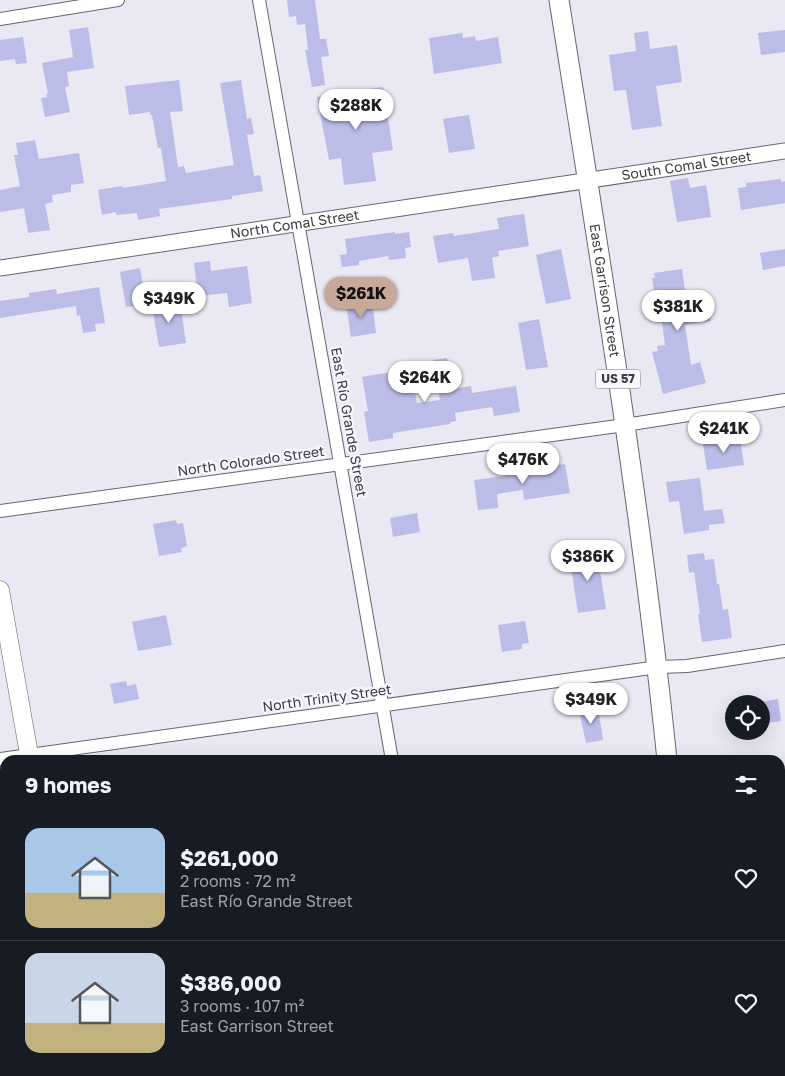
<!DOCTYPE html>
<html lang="en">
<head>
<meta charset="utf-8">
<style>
	:root { --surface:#171b24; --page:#20242c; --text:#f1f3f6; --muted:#9ea1a6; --line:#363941; --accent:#c7a998 }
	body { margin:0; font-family:"Golos Text",sans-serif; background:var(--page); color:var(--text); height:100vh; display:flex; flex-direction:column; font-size:19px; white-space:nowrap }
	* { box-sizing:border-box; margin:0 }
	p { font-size:16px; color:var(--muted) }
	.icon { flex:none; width:28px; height:28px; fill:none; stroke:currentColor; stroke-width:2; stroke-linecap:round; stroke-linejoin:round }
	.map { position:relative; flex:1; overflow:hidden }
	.details { position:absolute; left:0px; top:755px; width:785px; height:321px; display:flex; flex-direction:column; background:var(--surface); border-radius:15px 15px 0 0; box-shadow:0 5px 20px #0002 }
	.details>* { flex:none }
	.controls { position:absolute; left:725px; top:695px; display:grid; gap:10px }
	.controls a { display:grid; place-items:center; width:45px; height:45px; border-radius:50%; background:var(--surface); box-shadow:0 5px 20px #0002; font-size:25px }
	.price { position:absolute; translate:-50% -42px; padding:0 11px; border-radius:18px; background:#fff; color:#222; font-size:16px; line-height:32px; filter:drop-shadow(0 1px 2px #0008) }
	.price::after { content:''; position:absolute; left:50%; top:30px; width:15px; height:11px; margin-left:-8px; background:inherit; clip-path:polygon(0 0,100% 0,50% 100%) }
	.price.selected { background:var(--accent); color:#111 }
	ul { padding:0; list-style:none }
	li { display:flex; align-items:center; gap:15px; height:125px; padding:0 25px }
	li+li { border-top:1px solid var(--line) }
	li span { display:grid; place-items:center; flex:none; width:140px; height:100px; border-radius:15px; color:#555 }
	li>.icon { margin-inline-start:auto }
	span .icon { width:60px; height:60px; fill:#fffc; stroke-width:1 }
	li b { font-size:21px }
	h2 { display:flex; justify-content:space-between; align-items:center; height:60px; padding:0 25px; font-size:21px }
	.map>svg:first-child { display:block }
	.building { fill:#bbbce7 }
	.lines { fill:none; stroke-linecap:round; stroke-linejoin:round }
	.minor-casing { stroke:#67666e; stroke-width:14 }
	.tertiary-casing { stroke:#67666e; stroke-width:17 }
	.secondary-casing { stroke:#67666e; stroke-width:19 }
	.primary-casing { stroke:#67666e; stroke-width:21 }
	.minor { stroke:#fff; stroke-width:12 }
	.tertiary { stroke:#fff; stroke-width:15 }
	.secondary { stroke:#fff; stroke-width:18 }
	.primary { stroke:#fff; stroke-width:19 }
	.labels { text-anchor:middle; stroke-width:4.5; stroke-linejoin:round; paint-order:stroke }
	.shield { fill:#f8f6fe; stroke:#757479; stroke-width:1 }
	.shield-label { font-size:12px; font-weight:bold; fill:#3d3c40 }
	.street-label { font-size:14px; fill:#3d3c40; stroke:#f8f6fe }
</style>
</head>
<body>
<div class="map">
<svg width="785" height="1076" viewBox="0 0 785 1076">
	<rect width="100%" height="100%" fill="#eae8f2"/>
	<g class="building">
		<path d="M287,0H315L320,39H326L329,56L321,57L325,85L312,87L305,50H308L305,24L297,25L296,16L289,17Z"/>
		<path d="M88,27L94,68L67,72L69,86L65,87L70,112L45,117L41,98L47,97L46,94H48L42,63L73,57L69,30Z"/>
		<path d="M785,30V52L761,55L758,33Z"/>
		<path d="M648,31L650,49L677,45L682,82L656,86L662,126L632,130L626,90L614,91L609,55L636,51L634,33Z"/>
		<path d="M462,33L463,38L475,36L476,41L498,37L502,63L434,74L429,38Z"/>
		<path d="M23,37L27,63L16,64L15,59L0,61V40Z"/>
		<path d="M179,80L183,111L170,112L178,167L184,166L186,173L234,165L220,83L241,80L247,119L251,118L254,134L247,135L254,176L260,175L263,191L232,196V199L159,209L160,216L138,220L137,213L116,215V212L102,215L98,190L123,186V188L166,181L161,148H158L152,115H150V112L129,115L125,86Z"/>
		<path d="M383,87L393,150L372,153L376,181L344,185L341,158L329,160L317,97Z"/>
		<path d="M469,115L475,149L449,153L443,119Z"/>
		<path d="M35,140L39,159L79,153L84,183L71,185V192L52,195L53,202L45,204L50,230L28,233L24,208L0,212V190L20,186L14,155H18L16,143Z"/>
		<path d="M688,178L690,188L706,185L711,217L677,222L670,181Z"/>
		<path d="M781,179V182L785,181V203L741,210L738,188L746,187V183Z"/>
		<path d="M524,214L529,246L498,251L499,256L492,258L495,278L472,281L468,258L438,263L433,236L453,233L454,236L499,229L497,218Z"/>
		<path d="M395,232V234L409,232L411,247L405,248L406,258L389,260L388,256L359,261V265L342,267L340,255L347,254L345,239Z"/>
		<path d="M561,249L571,299L546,304L536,255Z"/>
		<path d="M785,249V266L763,270L760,253Z"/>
		<path d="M210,261L211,271L247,266L252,303L229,307L227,293L198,296L194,263Z"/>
		<path d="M140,268L146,304L126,307L120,272Z"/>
		<path d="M682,269L686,297L707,294L711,321L685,325L691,365L700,362L706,383L663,394L652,352L658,351L657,346L665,345L658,294L657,291H654L652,278H655L654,273Z"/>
		<path d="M99,287L105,323L95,324L96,331L83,333L80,315L77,316L76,306L0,318V301L29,297V293L56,289L57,294Z"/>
		<path d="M180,302L186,343L159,347L152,306Z"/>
		<path d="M372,302L376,333L351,337L346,305Z"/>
		<path d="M539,319L548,367L526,370L518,323Z"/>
		<path d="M447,358L452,389L471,386L472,393L516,386L520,412L494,416L492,407L455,413L456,421L450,422V424L393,433V438L369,442L364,412L368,411L362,377L398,371L399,377L412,375L417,403L440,400L433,360Z"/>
		<path d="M740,439L744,465L707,470L703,444Z"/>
		<path d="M565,464L570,493L524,500L523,490L497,494L498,508L478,510L474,480L505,476V473Z"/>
		<path d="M700,478L704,511L722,509L725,523L709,525V530L684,534L679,501L669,502L666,482Z"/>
		<path d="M417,513L420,532L393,537L390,518Z"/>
		<path d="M176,520L177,524L183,523L187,546L181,548L182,552L159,556L153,524Z"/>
		<path d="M597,550L606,609L578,613L569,554Z"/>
		<path d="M704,553L705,560L714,559L717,584H719L723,610L728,609L732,638L702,642L698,614H700L694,572L689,573L687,555Z"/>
		<path d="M166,615L172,645L138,651L132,622Z"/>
		<path d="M525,621L529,643L522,644V649L502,652L498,625Z"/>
		<path d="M126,681L127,686L136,684L139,699L114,704L110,684Z"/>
		<path d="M778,699L781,721L761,724V702Z"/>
		<path d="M598,708L603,740L586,743L579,711Z"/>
	</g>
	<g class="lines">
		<g class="minor-casing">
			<g id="minor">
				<path d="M259,0L392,760"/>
				<path d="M0,19L118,0"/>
				<path d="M0,511L625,425L785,400"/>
				<path d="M0,759L658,667L687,666L785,651"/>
				<path d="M780,994H785"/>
				<path d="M0,1026L5,1025"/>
				<path d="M445,1071V1076"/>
				<path d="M733,1071L734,1076"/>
			</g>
		</g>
		<g class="tertiary-casing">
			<g id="tertiary">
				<path id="s1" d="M0,268L785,151"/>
			</g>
		</g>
		<g class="secondary-casing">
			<g id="secondary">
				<path d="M0,590L30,760"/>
				<path d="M85,1071L86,1076"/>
			</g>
		</g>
		<g class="primary-casing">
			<g id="primary">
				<path id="s2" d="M559,0C599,253 641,505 667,760"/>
				<path d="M697,1071V1076"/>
			</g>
		</g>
		<use href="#minor" class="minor"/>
		<use href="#tertiary" class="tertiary"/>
		<use href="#secondary" class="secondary"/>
		<use href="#primary" class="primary"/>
	</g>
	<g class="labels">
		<rect class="shield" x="595.5" y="369.5" width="45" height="19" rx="4"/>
		<g class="shield-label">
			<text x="618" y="383">US 57</text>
		</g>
		<g class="street-label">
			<text dy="5" stroke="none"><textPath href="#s1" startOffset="694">South Comal Street</textPath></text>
			<text dy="5" stroke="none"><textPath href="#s1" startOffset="298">North Comal Street</textPath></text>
			<text dy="5" stroke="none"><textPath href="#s2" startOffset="294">East Garrison Street</textPath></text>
			<text transform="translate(349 422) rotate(80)" y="5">East Río Grande Street</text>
			<text transform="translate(251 461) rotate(-8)" y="5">North Colorado Street</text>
			<text transform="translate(327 698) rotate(-8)" y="5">North Trinity Street</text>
		</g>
	</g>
</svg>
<div class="controls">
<a><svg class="icon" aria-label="locate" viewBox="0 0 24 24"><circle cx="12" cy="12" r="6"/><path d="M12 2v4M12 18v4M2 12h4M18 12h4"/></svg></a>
</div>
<b class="price" style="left:356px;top:131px">$288K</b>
<b class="price selected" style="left:361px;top:319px">$261K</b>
<b class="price" style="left:169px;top:324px">$349K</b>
<b class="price" style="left:678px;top:332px">$381K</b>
<b class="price" style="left:425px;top:403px">$264K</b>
<b class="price" style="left:724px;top:454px">$241K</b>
<b class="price" style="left:523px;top:485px">$476K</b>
<b class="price" style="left:588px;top:582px">$386K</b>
<b class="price" style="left:591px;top:725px">$349K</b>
<section class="details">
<h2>9 homes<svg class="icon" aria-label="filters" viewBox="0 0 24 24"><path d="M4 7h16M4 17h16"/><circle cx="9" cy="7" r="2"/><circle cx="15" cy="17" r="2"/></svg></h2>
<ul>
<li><span style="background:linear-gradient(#a9c7e8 65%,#c2b280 0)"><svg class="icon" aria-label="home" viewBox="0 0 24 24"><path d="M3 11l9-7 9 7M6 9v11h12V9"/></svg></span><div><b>$261,000</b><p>2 rooms · 72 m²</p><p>East Río Grande Street</p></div><svg class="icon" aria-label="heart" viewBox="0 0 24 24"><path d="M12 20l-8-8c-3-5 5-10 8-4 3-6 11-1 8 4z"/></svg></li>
<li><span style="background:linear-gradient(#c9d6e8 70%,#c2b280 0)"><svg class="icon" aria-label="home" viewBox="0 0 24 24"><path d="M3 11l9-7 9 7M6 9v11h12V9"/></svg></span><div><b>$386,000</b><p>3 rooms · 107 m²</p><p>East Garrison Street</p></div><svg class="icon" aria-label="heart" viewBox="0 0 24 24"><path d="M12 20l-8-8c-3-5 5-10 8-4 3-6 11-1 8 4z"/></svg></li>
</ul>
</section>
</div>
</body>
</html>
